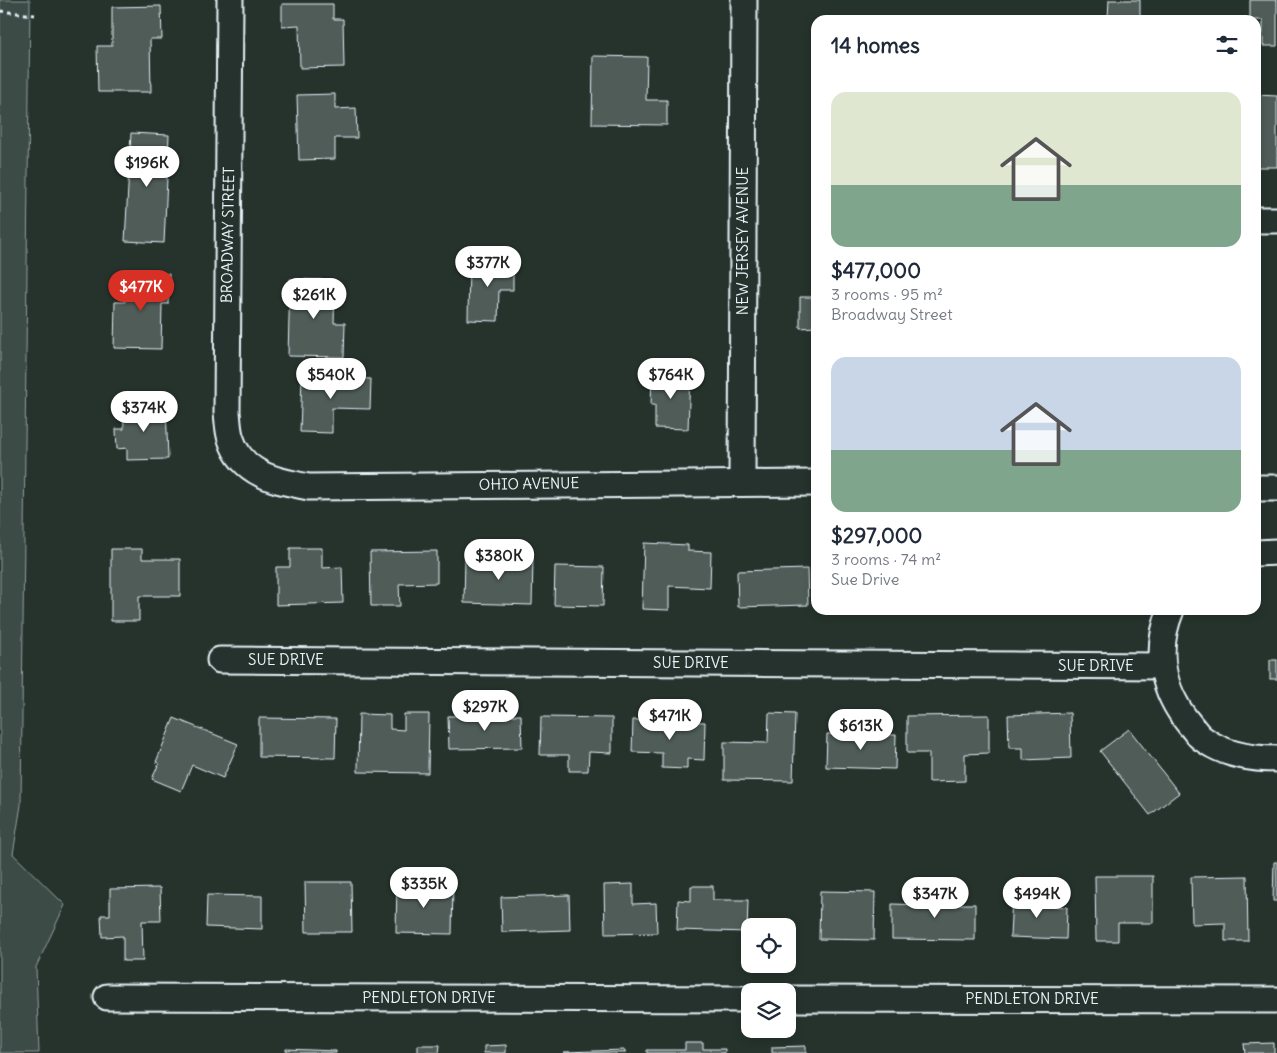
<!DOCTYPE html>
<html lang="en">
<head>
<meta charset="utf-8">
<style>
	:root { --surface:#fff; --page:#f2f2f3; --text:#1f2937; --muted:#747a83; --accent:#d93025 }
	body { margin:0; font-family:Delius,sans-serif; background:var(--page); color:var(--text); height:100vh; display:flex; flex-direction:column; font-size:19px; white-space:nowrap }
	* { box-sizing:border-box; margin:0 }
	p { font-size:16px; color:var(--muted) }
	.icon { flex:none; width:28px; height:28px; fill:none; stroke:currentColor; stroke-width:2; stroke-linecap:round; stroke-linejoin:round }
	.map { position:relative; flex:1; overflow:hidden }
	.details { position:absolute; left:811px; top:15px; width:450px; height:600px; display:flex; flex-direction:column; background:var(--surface); border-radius:15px; box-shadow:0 2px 8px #0003 }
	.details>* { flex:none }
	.buttons { position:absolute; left:741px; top:918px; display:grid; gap:10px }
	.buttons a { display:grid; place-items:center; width:55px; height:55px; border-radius:10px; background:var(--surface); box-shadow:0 2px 8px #0003; font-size:25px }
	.price { position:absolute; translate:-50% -42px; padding:0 11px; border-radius:18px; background:#fff; color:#222; font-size:16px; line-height:32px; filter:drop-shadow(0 1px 2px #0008) }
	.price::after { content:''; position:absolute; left:50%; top:30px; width:15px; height:11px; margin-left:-8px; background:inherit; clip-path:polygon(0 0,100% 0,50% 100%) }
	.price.on { background:var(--accent); color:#fff }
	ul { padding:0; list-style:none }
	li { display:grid; align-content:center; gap:10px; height:265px; padding:0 20px }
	li span { display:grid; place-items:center; height:155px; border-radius:15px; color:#555 }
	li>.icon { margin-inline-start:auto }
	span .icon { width:90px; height:90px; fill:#fffc; stroke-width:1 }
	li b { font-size:21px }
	h2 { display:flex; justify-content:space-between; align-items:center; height:60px; padding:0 20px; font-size:21px }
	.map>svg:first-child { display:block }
	.green { fill:#3e4b47; stroke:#939ea0 }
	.building { fill:#505c59; stroke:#e8f1f8 }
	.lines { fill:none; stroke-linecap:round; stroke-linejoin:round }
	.minor-casing { stroke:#e8f1f8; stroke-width:29 }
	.path { stroke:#e8f1f8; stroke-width:3; stroke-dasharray:4 4; stroke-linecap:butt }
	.minor { stroke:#26332d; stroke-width:25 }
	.labels { text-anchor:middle; stroke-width:4; stroke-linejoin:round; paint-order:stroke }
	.street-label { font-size:15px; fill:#e8f1f8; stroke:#26332d }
</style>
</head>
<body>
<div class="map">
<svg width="1277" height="1053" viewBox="0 0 1277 1053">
	<rect width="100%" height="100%" fill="#26332d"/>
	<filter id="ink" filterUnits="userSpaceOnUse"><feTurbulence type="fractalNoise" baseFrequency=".02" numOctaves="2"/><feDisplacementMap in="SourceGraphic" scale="10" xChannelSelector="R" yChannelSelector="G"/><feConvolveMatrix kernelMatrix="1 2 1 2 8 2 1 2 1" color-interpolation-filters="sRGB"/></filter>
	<g filter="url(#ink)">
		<path class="green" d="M0,0H30L21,805L13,854L65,905L36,967L39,1053H0Z"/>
		<g class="building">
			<path d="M1109,0H1140V19L1108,18Z"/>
			<path d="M1250,0H1277V46H1263V20H1250Z"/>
			<path d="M282,4H333V19H343L344,67L300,68L299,25L282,26Z"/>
			<path d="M161,6L162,39H150L151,92H98L97,46H112V7Z"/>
			<path d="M593,56L647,57L646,100H667V125L592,124Z"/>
			<path d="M335,94V109L356,108L357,138H335V159L299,160L297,95Z"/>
			<path d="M1256,95L1277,96V167H1256Z"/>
			<path d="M131,133L169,135L164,243L125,241Z"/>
			<path d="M469,261H513V290H499L498,321L468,320Z"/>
			<path d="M126,273L169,274L168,304H162L161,349L114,348L115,302H125Z"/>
			<path d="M290,279L335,280L334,323H345L344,357L288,356Z"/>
			<path d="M800,297H816V327L800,328Z"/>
			<path d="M652,373L690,374L688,429L655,428V405H651Z"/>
			<path d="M302,377L371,379L370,409L332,408V433L300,432Z"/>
			<path d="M166,405L168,459L127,460V448L117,449L116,429H124L123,406Z"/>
			<path d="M644,543L688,545V551L711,552L710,588L669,586V610L642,609Z"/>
			<path d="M290,548H322V568L342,567L343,603L276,605V567H290Z"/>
			<path d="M111,549H142V559H180V596H139V621H111Z"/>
			<path d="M437,551V583L399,584L400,606H371L370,552Z"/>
			<path d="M465,557L533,558L532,605L464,603Z"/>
			<path d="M555,566L604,567L603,606L554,605Z"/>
			<path d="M807,569L808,605L738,607L737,571Z"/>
			<rect x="1270" y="660" width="7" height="19"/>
			<path d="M769,713L795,714L793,781L724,780V742L768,743Z"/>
			<path d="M1070,713L1071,758L1023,760V748H1009L1008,715Z"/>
			<path d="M359,714L390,715V729L404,730V714H429L428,773L358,772Z"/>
			<path d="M521,715L522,748L449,749L448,716Z"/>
			<path d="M989,715V753L965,754V781L929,782V753H907V716Z"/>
			<path d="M541,717L612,718V753L589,752L588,771H569V755H540Z"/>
			<path d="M174,718L238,744L223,778L192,765L181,791L152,779L159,763L156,762Z"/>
			<path d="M259,718L336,719L335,758L259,757Z"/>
			<path d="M633,720L705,722L704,760L687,759V769L662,768V753L632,752Z"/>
			<path d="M1129,729L1179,793L1150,815L1100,751Z"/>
			<path d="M827,734L896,735L895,769L826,767Z"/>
			<path d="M1274,862H1277V901H1273Z"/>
			<path d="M1095,876H1153V923H1118V941H1096Z"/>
			<path d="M1247,876L1248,941H1225V923L1192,924L1191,877Z"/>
			<path d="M305,882H351L352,932H306Z"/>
			<path d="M397,883L453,884L452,934L396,933Z"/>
			<path d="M633,884V904L656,903L657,933L605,934L604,885Z"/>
			<path d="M691,886H713V900H748L747,932L677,930L678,900L691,901Z"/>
			<path d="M160,888L161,921H142L143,961H123V936L102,937L101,915H110V889Z"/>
			<path d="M820,891L875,892L874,940L819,939Z"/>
			<path d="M924,892H957V904H975V940L892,939V904L923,905Z"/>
			<path d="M207,895L262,896V929L206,927Z"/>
			<path d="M569,895L570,930L502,932L501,897Z"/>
			<path d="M1012,896L1051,897L1050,906L1067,907L1066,939L1010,937Z"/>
			<path d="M685,1043H703V1049H725V1053H647V1050H685Z"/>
			<path d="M1274,1043V1053H1245L1244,1044Z"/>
			<path d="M418,1045H440L439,1053H418Z"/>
			<path d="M506,1045V1053H484V1046Z"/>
			<path d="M806,1046V1053H772V1047Z"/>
			<path d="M286,1049L336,1051V1053H286Z"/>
			<path d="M625,1050V1053H564V1052Z"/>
		</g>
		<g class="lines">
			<g class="minor-casing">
				<g id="minor">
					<path d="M230,0L227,412C228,421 228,431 231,439C242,475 277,481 309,487L816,483"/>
					<path d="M1256,220H1277"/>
					<path d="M742,482L744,0"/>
					<path d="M1256,488H1277"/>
					<path d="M1256,553L1277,552"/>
					<path d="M1171,610C1154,651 1162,691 1190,725C1194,729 1198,736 1203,739C1223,754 1252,759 1277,759"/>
					<path d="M220,660L1162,666"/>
					<path d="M107,997L750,999"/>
					<path d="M788,999L1277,1000"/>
				</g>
			</g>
			<path class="path" d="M0,11L35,15"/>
			<use href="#minor" class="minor"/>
		</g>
	</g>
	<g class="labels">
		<g class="street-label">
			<text transform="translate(228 235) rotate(-89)" y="5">BROADWAY STREET</text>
			<text transform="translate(743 241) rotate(-90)" y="5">NEW JERSEY AVENUE</text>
			<text transform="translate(529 484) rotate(-1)" y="5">OHIO AVENUE</text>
			<text x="286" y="665">SUE DRIVE</text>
			<text x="691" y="668">SUE DRIVE</text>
			<text x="1096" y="671">SUE DRIVE</text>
			<text x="429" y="1003">PENDLETON DRIVE</text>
			<text x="1032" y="1004">PENDLETON DRIVE</text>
		</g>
	</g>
</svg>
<div class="buttons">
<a><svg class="icon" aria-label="locate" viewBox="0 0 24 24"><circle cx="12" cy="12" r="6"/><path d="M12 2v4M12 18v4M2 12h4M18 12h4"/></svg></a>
<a><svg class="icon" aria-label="layers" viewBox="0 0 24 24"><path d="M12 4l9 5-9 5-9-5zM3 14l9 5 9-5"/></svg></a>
</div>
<b class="price" style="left:147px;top:188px">$196K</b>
<b class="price" style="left:488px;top:288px">$377K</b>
<b class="price on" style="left:141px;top:312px">$477K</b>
<b class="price" style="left:314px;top:320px">$261K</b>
<b class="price" style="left:331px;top:400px">$540K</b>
<b class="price" style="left:671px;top:400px">$764K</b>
<b class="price" style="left:144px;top:433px">$374K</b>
<b class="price" style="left:499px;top:581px">$380K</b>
<b class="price" style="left:485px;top:732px">$297K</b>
<b class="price" style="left:670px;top:741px">$471K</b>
<b class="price" style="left:861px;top:751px">$613K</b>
<b class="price" style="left:424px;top:909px">$335K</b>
<b class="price" style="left:935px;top:919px">$347K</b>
<b class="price" style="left:1037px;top:919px">$494K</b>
<section class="details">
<h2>14 homes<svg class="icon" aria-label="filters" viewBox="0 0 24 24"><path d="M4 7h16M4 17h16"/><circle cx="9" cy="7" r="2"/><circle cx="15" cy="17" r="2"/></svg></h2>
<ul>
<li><span style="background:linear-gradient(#dfe7d0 60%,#7fa58c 0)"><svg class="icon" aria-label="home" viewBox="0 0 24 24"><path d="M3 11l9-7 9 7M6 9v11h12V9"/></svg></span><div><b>$477,000</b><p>3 rooms · 95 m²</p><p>Broadway Street</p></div></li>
<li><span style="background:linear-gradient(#c9d6e8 60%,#7fa58c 0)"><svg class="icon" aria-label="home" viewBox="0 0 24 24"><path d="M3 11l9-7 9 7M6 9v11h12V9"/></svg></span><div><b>$297,000</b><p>3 rooms · 74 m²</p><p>Sue Drive</p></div></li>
</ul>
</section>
</div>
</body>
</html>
